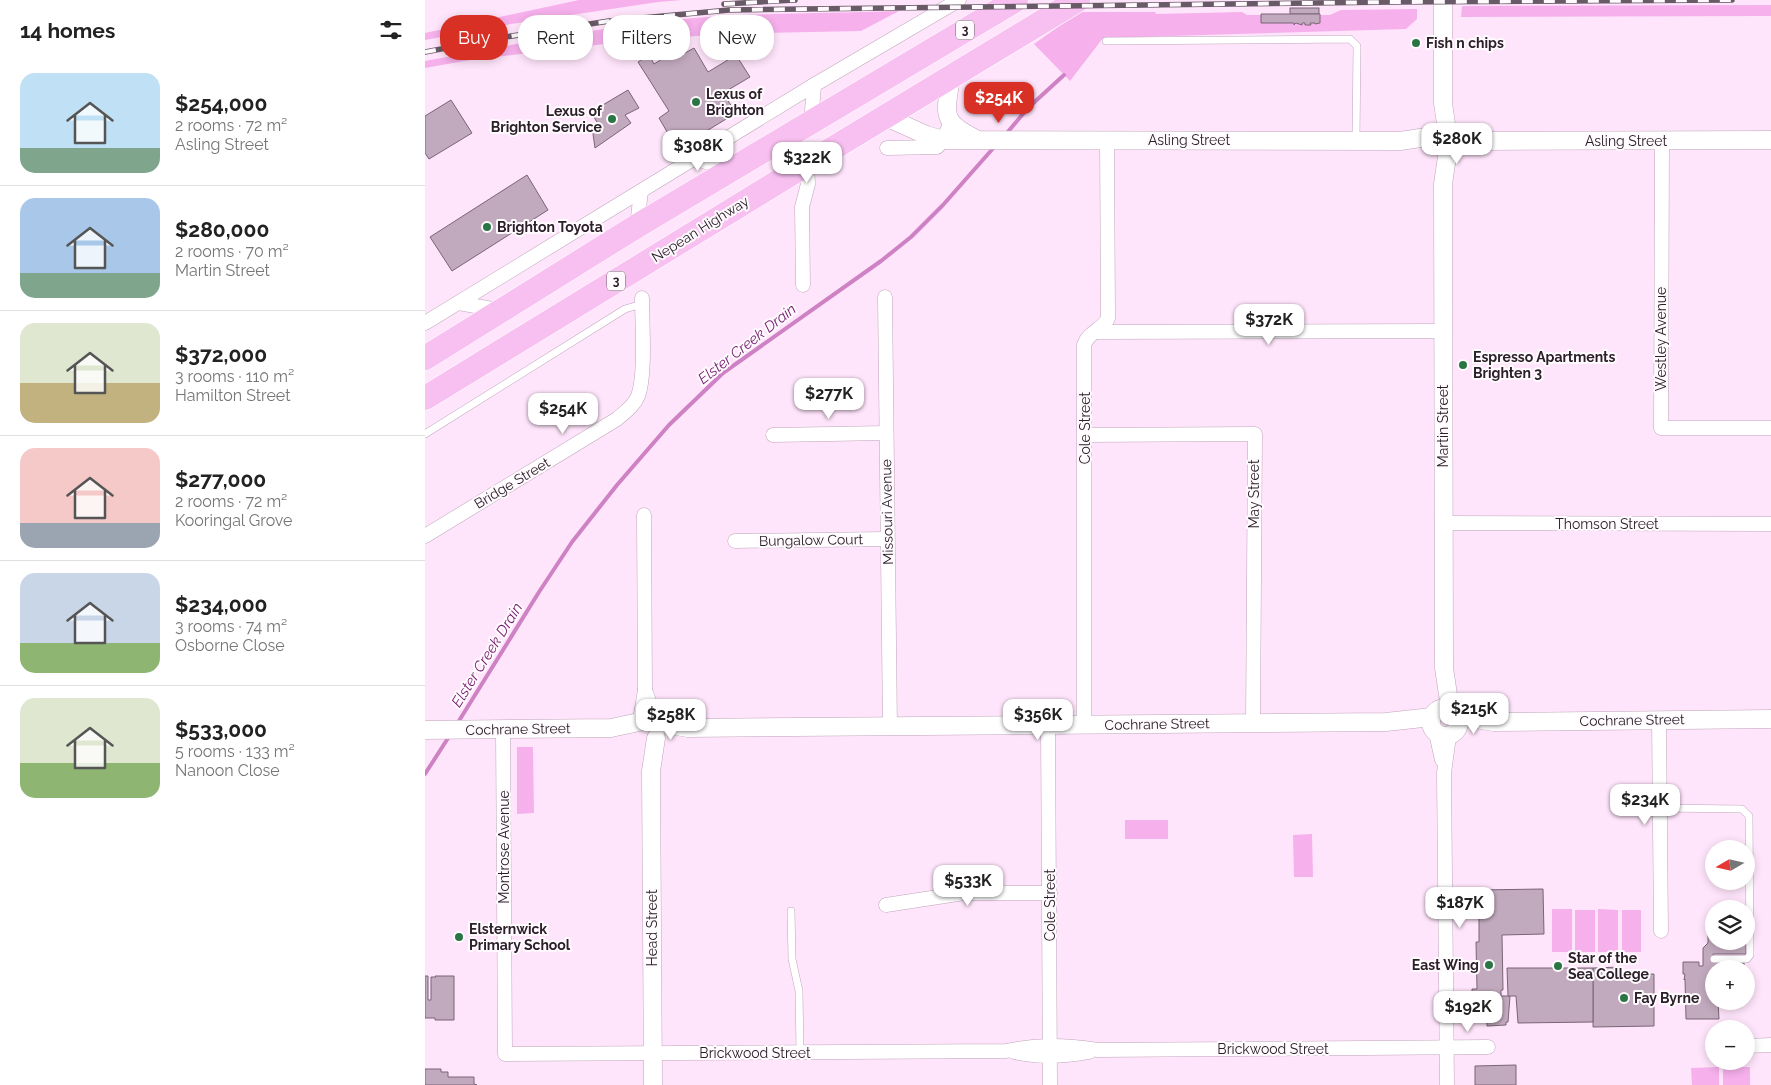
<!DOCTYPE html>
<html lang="en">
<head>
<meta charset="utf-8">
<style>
	:root { --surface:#fff; --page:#f2f2f2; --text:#222; --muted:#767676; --line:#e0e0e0; --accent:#d93025 }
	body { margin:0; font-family:Raleway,sans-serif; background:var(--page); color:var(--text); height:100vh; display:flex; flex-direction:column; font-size:19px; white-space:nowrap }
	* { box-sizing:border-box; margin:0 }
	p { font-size:16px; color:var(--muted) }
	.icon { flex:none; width:28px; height:28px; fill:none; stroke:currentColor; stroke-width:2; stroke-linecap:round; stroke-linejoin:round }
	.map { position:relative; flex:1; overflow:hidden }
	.side { display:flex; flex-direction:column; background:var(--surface); width:425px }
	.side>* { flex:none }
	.top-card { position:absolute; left:15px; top:15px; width:475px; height:45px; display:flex; gap:10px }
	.needle { width:32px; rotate:261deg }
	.tools { position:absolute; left:1280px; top:840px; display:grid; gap:10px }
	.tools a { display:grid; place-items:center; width:50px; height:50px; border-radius:50%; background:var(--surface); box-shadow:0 2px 8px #0003; font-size:25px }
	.price { position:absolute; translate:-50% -42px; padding:0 11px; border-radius:10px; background:#fff; color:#222; font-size:16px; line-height:32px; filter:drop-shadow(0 1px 2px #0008) }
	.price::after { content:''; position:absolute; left:50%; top:30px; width:15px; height:11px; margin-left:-8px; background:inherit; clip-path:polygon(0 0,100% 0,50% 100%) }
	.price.current { background:var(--accent); color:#fff }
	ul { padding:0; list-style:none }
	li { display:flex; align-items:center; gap:15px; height:125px; padding:0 20px }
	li+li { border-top:1px solid var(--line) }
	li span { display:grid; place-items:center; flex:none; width:140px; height:100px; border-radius:15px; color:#555 }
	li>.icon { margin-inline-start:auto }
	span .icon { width:60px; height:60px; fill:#fffc; stroke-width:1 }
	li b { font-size:21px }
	h2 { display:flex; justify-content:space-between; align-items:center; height:60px; padding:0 20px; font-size:21px }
	.pill { padding:0 18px; border-radius:20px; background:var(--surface); box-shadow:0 2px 8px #0003; font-size:18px; line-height:45px }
	.pill.current { background:var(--accent); color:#fff }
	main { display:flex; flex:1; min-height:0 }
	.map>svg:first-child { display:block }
	.green { fill:#f6b0ec }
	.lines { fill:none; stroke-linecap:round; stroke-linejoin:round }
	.stream { stroke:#ce82c4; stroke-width:4 }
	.building { fill:#c2aabe; stroke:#7a6477 }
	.service-casing { stroke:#bea5ba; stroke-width:8 }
	.minor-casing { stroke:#bea5ba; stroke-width:15 }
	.tertiary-casing { stroke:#bea5ba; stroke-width:19 }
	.trunk-casing { stroke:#fff; stroke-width:25 }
	.service { stroke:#fff; stroke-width:7 }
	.minor { stroke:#fff; stroke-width:14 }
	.tertiary { stroke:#fff; stroke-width:18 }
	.trunk { stroke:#f8c0f0; stroke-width:24 }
	.rail-casing { stroke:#685a66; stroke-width:5.5 }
	.rail { stroke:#fffafe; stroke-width:4; stroke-dasharray:11; stroke-linecap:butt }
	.poi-dot { fill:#2a7544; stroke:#fffafe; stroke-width:2 }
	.labels { text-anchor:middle; stroke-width:4; stroke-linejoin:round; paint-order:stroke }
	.shield { fill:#fffafe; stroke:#6a6268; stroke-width:1 }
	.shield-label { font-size:12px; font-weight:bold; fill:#2a2128 }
	.poi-label { font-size:14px; font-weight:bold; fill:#2a2128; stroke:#fffafe; text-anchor:start }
	.street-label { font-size:14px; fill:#2a2128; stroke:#fffafe }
	.water-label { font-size:15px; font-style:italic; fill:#761c6f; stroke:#fffafe }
</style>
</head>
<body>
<main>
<section class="side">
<h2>14 homes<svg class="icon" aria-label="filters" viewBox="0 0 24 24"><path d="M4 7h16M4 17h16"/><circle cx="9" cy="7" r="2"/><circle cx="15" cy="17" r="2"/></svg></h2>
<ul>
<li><span style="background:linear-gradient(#bfe0f5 75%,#7fa58c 0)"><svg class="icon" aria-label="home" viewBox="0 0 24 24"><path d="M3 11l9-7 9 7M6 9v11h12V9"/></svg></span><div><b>$254,000</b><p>2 rooms · 72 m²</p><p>Asling Street</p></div></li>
<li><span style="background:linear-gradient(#a9c7e8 75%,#7fa58c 0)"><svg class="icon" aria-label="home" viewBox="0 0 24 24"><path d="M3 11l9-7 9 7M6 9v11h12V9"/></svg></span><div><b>$280,000</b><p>2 rooms · 70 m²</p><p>Martin Street</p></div></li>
<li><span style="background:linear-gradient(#dfe7d0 60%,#c2b280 0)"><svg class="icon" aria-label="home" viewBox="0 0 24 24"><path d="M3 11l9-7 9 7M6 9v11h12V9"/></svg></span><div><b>$372,000</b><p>3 rooms · 110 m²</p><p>Hamilton Street</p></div></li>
<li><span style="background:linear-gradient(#f6c9c9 75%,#9aa5b1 0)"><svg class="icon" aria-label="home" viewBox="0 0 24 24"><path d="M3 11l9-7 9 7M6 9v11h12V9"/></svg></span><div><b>$277,000</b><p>2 rooms · 72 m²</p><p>Kooringal Grove</p></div></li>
<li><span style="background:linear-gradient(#c9d6e8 70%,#8fb573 0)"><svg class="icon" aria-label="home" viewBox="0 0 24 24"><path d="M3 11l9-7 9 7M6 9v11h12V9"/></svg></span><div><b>$234,000</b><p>3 rooms · 74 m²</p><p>Osborne Close</p></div></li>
<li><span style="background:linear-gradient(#dfe7d0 65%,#8fb573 0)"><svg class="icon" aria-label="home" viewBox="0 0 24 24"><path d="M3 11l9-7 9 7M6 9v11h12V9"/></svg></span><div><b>$533,000</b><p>5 rooms · 133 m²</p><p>Nanoon Close</p></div></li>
</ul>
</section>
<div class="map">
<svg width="1346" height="1085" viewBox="0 0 1346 1085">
	<rect width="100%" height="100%" fill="#ffe5fb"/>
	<g class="green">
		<path d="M154,0H257L233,2L86,24L0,40V33Z"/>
		<path d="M1346,5V16L1036,17L1037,6Z"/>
		<path d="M992,9V19L981,29L678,38L645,81L609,44L654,12H730L731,14L817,12L822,15H836V23H869V25L874,23V25L880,23V25L886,24L885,23H890V24L895,23V15H905L916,10Z"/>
		<path d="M474,11L436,31L296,34L188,43L45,60L0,68V61C82,46 164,29 247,20C322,12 398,14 474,11Z"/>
		<path d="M92,747H108L109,813L92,814Z"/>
		<rect x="700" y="820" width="43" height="19"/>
		<path d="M887,834L888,877H869L868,835Z"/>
		<rect x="1127" y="909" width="20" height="43"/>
		<path d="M1173,909L1193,910V952H1173Z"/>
		<rect x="1150" y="910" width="20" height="42"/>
		<rect x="1197" y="910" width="19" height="42"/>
		<path d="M1294,1067V1085H1267L1266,1068Z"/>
		<rect x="1298" y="1067" width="27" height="18"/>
	</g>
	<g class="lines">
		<g class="stream">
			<path d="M581,134L603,108L639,75"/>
			<path d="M32,724L114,592L147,542L192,485L244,425L298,373L456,261L486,237L518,205L571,145"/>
			<path d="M0,774L25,735"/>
		</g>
	</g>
	<g class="building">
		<rect x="865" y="8" width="29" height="6"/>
		<path d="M836,14H895V23L890,24V23H885L886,25H880V23H877V25L871,23L869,25V23H836Z"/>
		<path d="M257,47L260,53L269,48L283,72L311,55L325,77L298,93L311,113L252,149L234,118L244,111L213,62L224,55L229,64Z"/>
		<path d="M203,90L214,108L200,115L206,123L170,148L167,127L173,124L166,112Z"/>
		<path d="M26,100L47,133L4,159L0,153V116Z"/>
		<path d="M102,175L123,210L27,271L5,237Z"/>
		<path d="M1118,889L1119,934L1077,935L1078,990H1076V996H1085L1083,1022H1081V1025L1062,1026V1022H1051L1050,1013H1055V997H1047V989H1052L1051,942H1054V890Z"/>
		<path d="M1289,917V941H1321V954H1288V961H1315V963H1319V969H1289V1001H1293L1294,1019H1261L1260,979L1259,980L1260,974H1258V962H1274V966H1278V948L1283,943V918Z"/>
		<path d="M1197,967V975L1229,974V1026L1168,1027V968Z"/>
		<path d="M1082,968H1168V1022L1093,1023L1091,996H1083Z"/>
		<path d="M0,976H3V1000H6V977H11L10,976H29V1020H10V1018H0Z"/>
		<path d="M1091,1065V1085H1050V1066Z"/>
		<path d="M0,1069H16V1072H23V1077H49V1084L52,1085H0Z"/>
	</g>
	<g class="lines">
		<g class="service-casing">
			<g id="service">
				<path d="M681,41L925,39L932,46L931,140"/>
				<path d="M0,434L200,309L217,304"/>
				<path d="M1235,808L1317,809L1324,816L1325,955L1322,959H1289"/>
				<path d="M366,911L367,959L374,991L375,1052"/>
			</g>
		</g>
		<g class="minor-casing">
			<g id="minor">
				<path d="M386,123L389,85"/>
				<path d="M1237,141L1236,428H1346"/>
				<path d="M462,148L512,147L518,140L526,122"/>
				<path d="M269,158L305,170"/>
				<path d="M212,226L216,191"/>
				<path d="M378,285L377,207L383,184L382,164"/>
				<path d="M460,297L465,727"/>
				<path d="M34,303L78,311"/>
				<path d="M0,323L389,85L534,0"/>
				<path d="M670,332L1018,331"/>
				<path d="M348,435L461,433"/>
				<path d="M660,435L830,434L828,723"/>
				<path d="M1018,523L1346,524"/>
				<path d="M0,536L192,419C200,412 209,406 213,396C221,375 217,323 217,298"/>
				<path d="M310,541L462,539"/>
				<path d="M220,690L231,720"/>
				<path d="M215,720L220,690L219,515"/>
				<path d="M1234,720L1236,931"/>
				<path d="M623,725L625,1085"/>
				<path d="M659,725V345C663,332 679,329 683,318L682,141"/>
				<path d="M78,730L80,1054L581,1051C613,1044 641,1045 673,1050L1063,1047"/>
				<path d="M1011,733L1017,760"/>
				<path d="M461,905L539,893H625"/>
				<path d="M1322,1046L1346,1045"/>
				<path d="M589,1052C615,1058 638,1057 664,1052"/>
				<path d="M1022,1085L1019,773L1024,736"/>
			</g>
		</g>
		<g class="tertiary-casing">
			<g id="tertiary">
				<path d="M1018,0V103L1022,131"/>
				<path d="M526,77C521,113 514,121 551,139"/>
				<path d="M461,117L501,135L518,140L975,141L1009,136"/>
				<path d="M1027,135L1057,141L1346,140"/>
				<path d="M1023,150L1018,184L1019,668L1025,708"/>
				<circle cx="1020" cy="722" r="14"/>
				<path d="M1033,716L1069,722L1346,719"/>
				<path d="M233,723L263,728L961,722L1007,717"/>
				<path d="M0,730L186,728L214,722"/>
				<path d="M228,1085L226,771L231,738"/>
			</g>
		</g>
		<g class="trunk-casing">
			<g id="trunk">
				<path d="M0,358L212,226L591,0"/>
				<path d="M0,398L382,164L653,0"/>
			</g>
		</g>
		<use href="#service" class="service"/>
		<use href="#minor" class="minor"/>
		<use href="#tertiary" class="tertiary"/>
		<use href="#trunk" class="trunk"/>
		<g class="rail-casing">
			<g id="rail">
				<path d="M299,4L370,0"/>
				<path d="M0,52L74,38L184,21L304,10L970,2L1307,0"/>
			</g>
		</g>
		<use href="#rail" class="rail"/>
	</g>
	<g class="poi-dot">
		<circle cx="991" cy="43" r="5"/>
		<circle cx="271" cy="102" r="5"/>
		<circle cx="187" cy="119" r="5"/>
		<circle cx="62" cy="227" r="5"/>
		<circle cx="1038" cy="365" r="5"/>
		<circle cx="34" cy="937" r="5"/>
		<circle cx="1064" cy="965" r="5"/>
		<circle cx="1133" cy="966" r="5"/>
		<circle cx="1199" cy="998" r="5"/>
	</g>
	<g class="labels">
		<g class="shield">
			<rect x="531" y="20.5" width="18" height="19" rx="4"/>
			<rect x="182" y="271.5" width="18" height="19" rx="4"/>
		</g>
		<g class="shield-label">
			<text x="540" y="34">3</text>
			<text x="191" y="285">3</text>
		</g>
		<g class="poi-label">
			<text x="1001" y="48">Fish n chips</text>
			<text x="281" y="99">Lexus of<tspan x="281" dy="16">Brighton</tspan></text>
			<text x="177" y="116" text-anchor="end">Lexus of<tspan x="177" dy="16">Brighton Service</tspan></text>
			<text x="72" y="232">Brighton Toyota</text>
			<text x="1048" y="362">Espresso Apartments<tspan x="1048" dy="16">Brighten 3</tspan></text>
			<text x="44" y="934">Elsternwick<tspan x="44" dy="16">Primary School</tspan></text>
			<text x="1143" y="963">Star of the<tspan x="1143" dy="16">Sea College</tspan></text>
			<text x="1054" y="970" text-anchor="end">East Wing</text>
			<text x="1209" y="1003">Fay Byrne</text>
		</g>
		<g class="street-label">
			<text x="764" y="145">Asling Street</text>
			<text x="1201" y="146">Asling Street</text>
			<text transform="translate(275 229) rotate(-32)" y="5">Nepean Highway</text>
			<text transform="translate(1236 339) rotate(-90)" y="5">Westley Avenue</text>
			<text transform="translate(1018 426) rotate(-90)" y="5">Martin Street</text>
			<text transform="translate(660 428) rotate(-90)" y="5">Cole Street</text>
			<text transform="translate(87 483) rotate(-31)" y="5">Bridge Street</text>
			<text transform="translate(829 494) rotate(-90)" y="5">May Street</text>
			<text transform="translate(462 512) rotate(-91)" y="5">Missouri Avenue</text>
			<text x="1182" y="529">Thomson Street</text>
			<text transform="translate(386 540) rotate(-1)" y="5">Bungalow Court</text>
			<text transform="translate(1207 720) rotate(-1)" y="5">Cochrane Street</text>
			<text transform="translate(732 724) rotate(-1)" y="5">Cochrane Street</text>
			<text transform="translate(93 729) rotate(-1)" y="5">Cochrane Street</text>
			<text transform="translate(79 847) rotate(-90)" y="5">Montrose Avenue</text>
			<text transform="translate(625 905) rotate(-90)" y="5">Cole Street</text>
			<text transform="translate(227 928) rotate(-90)" y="5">Head Street</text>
			<text x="848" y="1054">Brickwood Street</text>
			<text x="330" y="1058">Brickwood Street</text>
		</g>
		<g class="water-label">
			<text transform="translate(322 344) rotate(-38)" y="5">Elster Creek Drain</text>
			<text transform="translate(62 655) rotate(-58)" y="5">Elster Creek Drain</text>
		</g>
	</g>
</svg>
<div class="tools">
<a><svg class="needle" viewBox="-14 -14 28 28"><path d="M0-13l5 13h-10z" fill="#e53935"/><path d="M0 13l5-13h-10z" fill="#767676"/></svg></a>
<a><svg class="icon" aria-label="layers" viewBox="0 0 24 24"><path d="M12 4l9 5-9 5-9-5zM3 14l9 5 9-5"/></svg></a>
<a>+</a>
<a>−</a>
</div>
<b class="price current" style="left:574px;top:124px">$254K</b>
<b class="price" style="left:1032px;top:165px">$280K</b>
<b class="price" style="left:273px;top:172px">$308K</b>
<b class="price" style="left:382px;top:184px">$322K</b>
<b class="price" style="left:844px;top:346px">$372K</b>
<b class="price" style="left:404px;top:420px">$277K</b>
<b class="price" style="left:138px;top:435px">$254K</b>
<b class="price" style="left:1049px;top:735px">$215K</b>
<b class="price" style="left:246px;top:741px">$258K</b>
<b class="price" style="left:613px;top:741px">$356K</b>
<b class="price" style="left:1220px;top:826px">$234K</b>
<b class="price" style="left:543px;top:907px">$533K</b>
<b class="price" style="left:1035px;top:929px">$187K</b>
<b class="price" style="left:1043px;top:1033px">$192K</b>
<div class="top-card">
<a class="pill current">Buy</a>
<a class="pill">Rent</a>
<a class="pill">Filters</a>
<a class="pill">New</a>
</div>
</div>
</main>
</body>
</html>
